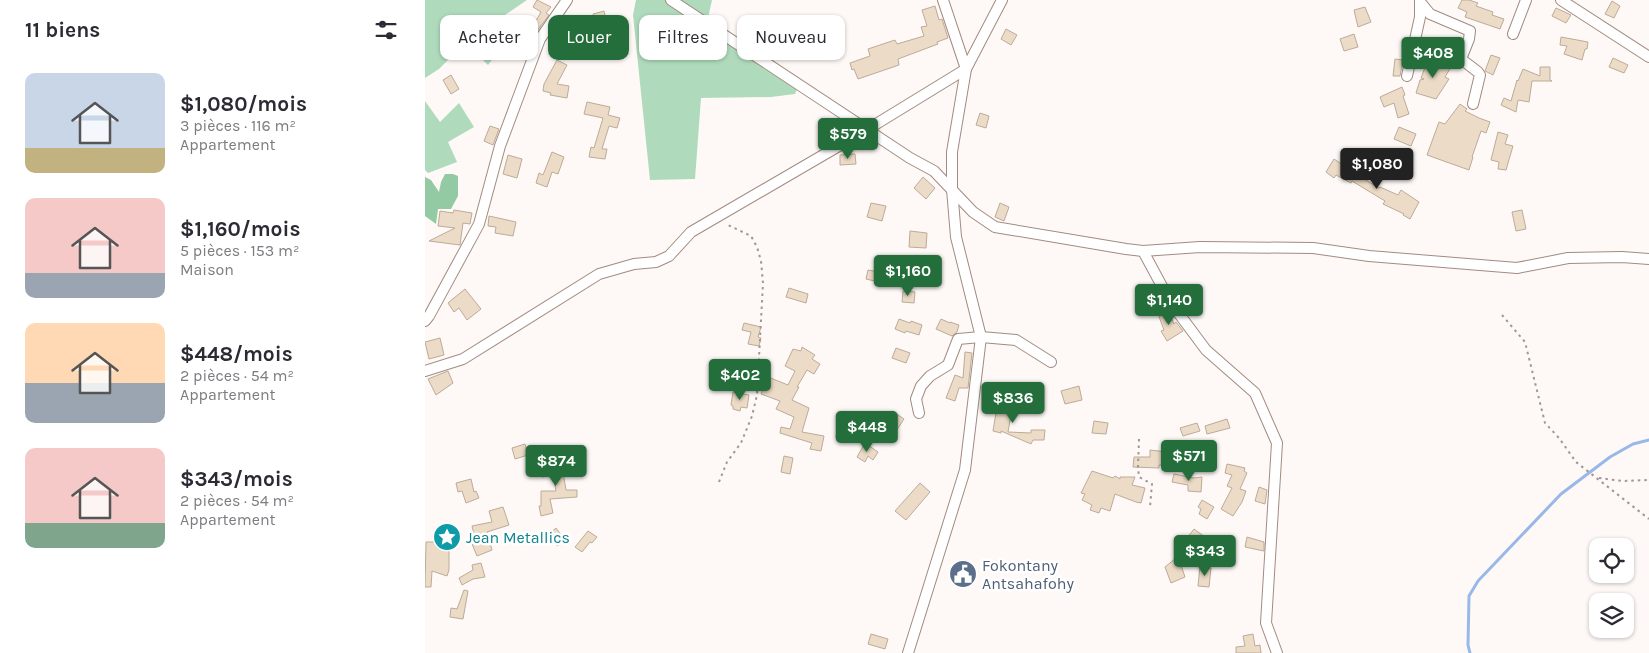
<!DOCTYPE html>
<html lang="fr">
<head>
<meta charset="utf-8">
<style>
	:root { --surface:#fff; --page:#f2f2f3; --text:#2b2b33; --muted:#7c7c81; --accent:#246e3c }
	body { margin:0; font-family:Karla,sans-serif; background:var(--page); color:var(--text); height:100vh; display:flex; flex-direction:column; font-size:19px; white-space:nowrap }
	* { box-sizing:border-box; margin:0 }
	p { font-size:16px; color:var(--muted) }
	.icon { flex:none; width:28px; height:28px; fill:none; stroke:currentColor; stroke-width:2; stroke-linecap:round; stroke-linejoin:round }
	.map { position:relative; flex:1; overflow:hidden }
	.side { display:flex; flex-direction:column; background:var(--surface); width:425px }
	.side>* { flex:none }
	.banner { position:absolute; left:15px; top:15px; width:475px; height:45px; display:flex; gap:10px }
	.controls { position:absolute; left:1164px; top:538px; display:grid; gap:10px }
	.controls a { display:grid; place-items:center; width:45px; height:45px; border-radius:10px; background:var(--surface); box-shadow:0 1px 4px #0004; font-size:25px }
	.price { position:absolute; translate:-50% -42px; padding:0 11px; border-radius:5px; background:var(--accent); color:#fff; font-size:16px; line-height:32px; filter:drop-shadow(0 1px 2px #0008) }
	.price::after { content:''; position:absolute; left:50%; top:30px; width:15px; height:11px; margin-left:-8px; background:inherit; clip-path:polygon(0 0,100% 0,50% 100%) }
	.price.active { background:#222; color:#fff }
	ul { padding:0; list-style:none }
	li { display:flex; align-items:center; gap:15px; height:125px; padding:0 25px }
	li span { display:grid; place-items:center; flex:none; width:140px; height:100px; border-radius:10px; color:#555 }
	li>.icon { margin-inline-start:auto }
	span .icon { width:60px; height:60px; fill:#fffc; stroke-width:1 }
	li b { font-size:21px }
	h2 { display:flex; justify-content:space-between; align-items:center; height:60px; padding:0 25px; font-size:21px }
	.chip { padding:0 18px; border-radius:10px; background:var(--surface); box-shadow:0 1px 4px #0004; font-size:18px; line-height:45px }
	.chip.active { background:var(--accent); color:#fff }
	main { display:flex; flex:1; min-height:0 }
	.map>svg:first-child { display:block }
	.green { fill:#afdbbc }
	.forest { fill:#93caa3 }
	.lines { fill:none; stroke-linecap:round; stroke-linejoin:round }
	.stream { stroke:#98b8e9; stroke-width:3 }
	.building { fill:#ecdbc7; stroke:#bcab98 }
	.street-casing { stroke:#a28b80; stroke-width:12 }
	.path { stroke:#9f9894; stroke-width:2; stroke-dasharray:2.5 4; stroke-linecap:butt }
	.street { stroke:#fff; stroke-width:10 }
	.labels { text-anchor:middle; stroke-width:5; stroke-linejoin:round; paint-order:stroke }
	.culture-label { font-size:16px; fill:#0d838f; stroke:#fff; text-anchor:start }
	.service-label { font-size:16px; fill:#4e5e75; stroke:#fff; text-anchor:start }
</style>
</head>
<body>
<main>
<section class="side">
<h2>11 biens<svg class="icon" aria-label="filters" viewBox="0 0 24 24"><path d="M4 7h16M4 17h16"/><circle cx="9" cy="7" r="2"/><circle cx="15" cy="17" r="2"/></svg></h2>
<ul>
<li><span style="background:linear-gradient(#c9d6e8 75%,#c2b280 0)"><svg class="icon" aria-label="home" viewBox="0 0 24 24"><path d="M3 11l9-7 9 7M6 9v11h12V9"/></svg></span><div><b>$1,080/mois</b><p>3 pièces · 116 m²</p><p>Appartement</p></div></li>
<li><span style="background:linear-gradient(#f6c9c9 75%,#9aa5b1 0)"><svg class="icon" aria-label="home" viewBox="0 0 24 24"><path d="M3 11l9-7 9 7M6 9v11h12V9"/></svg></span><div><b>$1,160/mois</b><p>5 pièces · 153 m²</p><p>Maison</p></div></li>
<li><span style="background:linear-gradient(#ffd9b3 60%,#9aa5b1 0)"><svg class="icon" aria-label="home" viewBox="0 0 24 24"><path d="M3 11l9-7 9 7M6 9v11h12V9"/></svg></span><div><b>$448/mois</b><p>2 pièces · 54 m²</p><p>Appartement</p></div></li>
<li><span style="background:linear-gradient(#f6c9c9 75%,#7fa58c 0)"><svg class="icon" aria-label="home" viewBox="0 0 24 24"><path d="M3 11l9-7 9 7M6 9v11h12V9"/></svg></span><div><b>$343/mois</b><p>2 pièces · 54 m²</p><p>Appartement</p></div></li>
</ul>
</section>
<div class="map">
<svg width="1224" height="653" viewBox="0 0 1224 653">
	<rect width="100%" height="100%" fill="#fef9f6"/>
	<g class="green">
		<path d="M0,0H102L74,19L84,38L63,65L40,43L14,69L0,78Z"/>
		<path d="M211,0H287L281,27L373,87L370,94L346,97L276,98L270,179L225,180L208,15Z"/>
		<path d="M0,101L15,122L34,103L49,127L23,142L32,162L3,173L0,170Z"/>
	</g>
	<path class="forest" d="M20,174H28L33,176V196L26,209H13L11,224L0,216V177L6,180L14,192L16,182Z"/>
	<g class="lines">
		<path class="stream" d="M1045,653L1043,645L1044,596L1053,581L1136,494L1185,457L1208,444L1224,440"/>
	</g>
	<g class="building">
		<path d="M112,0L126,7L121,13L124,15L109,35L101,52L98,50L108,26L116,12L108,7Z"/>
		<path d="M1037,0H1044L1053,3L1051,6L1068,12L1067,15L1079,19L1075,29L1040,17L1042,12L1033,8Z"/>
		<path d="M1187,1L1195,6L1189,18L1180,14Z"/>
		<path d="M510,6L514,20L517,19L523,38L512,42L513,44L473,59L474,65L433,79L429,69L427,70L425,63L445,56L443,49L470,40L472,44L499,36L496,27L502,26L497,10Z"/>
		<path d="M940,7L946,22L933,27L929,10Z"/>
		<path d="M1131,8L1146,15L1141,23L1127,16Z"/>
		<path d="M179,11L183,28L173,31L168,14Z"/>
		<path d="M581,29L592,35L586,45L576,39Z"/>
		<path d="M929,34L933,47L919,51L915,39Z"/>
		<path d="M1136,37L1163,42L1162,49H1160L1157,60L1139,54L1142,46L1135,45Z"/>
		<path d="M1066,55L1075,58L1068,75L1060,71Z"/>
		<path d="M1004,57L1026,67L1020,77L1024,79L1011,99L991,93L995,80L999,79L996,78Z"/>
		<path d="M1188,58L1203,65L1199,73L1184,67Z"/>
		<path d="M970,59L978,60L975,76H968Z"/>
		<path d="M132,60L142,65L132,84L144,86L142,98L125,95L126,93L118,91L119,84Z"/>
		<path d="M1115,67H1125V80L1127,81H1107L1104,102L1093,100L1091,112L1076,105L1079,98L1086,101L1092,80L1093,81L1098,69L1115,76Z"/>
		<path d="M26,75L34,89L26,94L18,80Z"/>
		<path d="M977,87L980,95L978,96L984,114L973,118L969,103L959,107L955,97Z"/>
		<path d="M162,102L185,107L183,115L195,118L192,128L184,126L177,149H182L180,159L164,157L166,147L169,148L178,118L159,114Z"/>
		<path d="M1035,104L1042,109L1040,111L1054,118L1065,122L1061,133L1056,131L1047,157H1048L1044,170L1002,155L1014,122L1020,124Z"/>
		<path d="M555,113L564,116L561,128L551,125Z"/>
		<path d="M65,126L74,129L68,145L59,141Z"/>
		<path d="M974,127L991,134L986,146L969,139Z"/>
		<path d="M1073,132L1083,135L1080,144L1088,146L1081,170L1073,169L1074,162L1066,160Z"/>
		<path d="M127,152L139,157L133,174L127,172L122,187L111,183L114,173L118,175Z"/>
		<path d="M430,154L431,164L415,165V155Z"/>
		<path d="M83,155L97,159L92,178L78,174Z"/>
		<path d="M909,159L918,165L917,166L954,188L955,187L973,195L976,190L994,202L985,219L978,215L979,214L958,204L960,201L927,181L926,183L911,175L909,178L901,172Z"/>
		<path d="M498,177L510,188L501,199L489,188Z"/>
		<path d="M446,203L461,206L457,221L442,217Z"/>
		<path d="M575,203L584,207L579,221L570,217Z"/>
		<path d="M29,210L47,213L45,224L38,223L35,245L4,241L30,228L13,226L15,211L28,213Z"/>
		<path d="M1097,210L1101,229L1091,231L1087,212Z"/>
		<path d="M64,216L91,222L88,236L70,233L71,227L63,226Z"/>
		<path d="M485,231L502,233L501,248L484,247Z"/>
		<path d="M443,270L460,273L458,283L441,279Z"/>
		<path d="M364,288L383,294L381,303L361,297Z"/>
		<path d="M40,289L56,309L42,320L34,308L29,312L23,303Z"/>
		<path d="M478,291L490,292L489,303L477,302Z"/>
		<path d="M743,310L749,324L751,322L758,331L742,341L736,331L739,330L733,314Z"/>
		<path d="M474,319L485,323L486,321L497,325L494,335L481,331L480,333L470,329Z"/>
		<path d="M516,319L525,323V322L534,325L532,332L527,336L511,329Z"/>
		<path d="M319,323L336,327L333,337L336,338L334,346L323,344L326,332L317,330Z"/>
		<path d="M15,338L19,355L4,359L0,342Z"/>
		<path d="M377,347L390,355L387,359L395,364L389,374L382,370L372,387H374L367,400L384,408L377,432L399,436L396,451L385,449L387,443L355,433L356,427L365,429L369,417L351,409L355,401L336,394L343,377L363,385L370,371L360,366L368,349L376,351Z"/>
		<path d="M471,348L485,353L481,363L467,358Z"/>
		<path d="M540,352L547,353L543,388H534L530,401L521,398L530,375L538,378Z"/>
		<path d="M23,371L28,383L11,395L3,379Z"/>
		<path d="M654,386L657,400L640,404L636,391Z"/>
		<path d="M308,392L324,395L322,408L316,407L315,411L308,409V406L306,405Z"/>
		<path d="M573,401L588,404L583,432L606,433V430H620L619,440H608L606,444L576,431V433L568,431Z"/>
		<path d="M467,411L479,419L471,431L459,422Z"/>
		<path d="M416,415L425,420L419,432L418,439L411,438L413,422Z"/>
		<path d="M802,419L805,428L782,434L780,426Z"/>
		<path d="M669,421L683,423L681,434L667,433Z"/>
		<path d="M772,423L775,431L758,436L755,428Z"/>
		<path d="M440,443L453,452L448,460L443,456L440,462L432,457Z"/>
		<path d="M100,444L103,455L90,459L87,448Z"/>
		<path d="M725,450L742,452L741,466L734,465V468L708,467L709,457H725Z"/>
		<path d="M359,456L368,458L365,474L356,472Z"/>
		<path d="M144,460L146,471L138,472L141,490H152V497L125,499L128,513L116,516L114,506H116V491H131L128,475L117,477L115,470L136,464V461Z"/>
		<path d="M802,464L820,468L819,471L822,473L815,489L821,491L817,502L808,516L796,509L807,488L802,486L807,475L800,473Z"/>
		<path d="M667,471L688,478L690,476L695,479V477H710L707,485L720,488L716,503L711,502L690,494L685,511L676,508L674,513L665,510L667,505L657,500L660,494L656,493Z"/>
		<path d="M749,474L769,478L777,477L776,492L763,491V485L747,482Z"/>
		<path d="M46,479L49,492L51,491L54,498L41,503L37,491L33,492L31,483Z"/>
		<path d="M495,483L505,492L481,520L470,511Z"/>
		<path d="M834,487L842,490L840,504L830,501Z"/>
		<path d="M777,500L789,507L782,519L774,514L776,509L773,507Z"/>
		<path d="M78,507L84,525L62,532L67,550L52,556L47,544L51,543L47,526L67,522L64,511Z"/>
		<path d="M131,528L140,540L132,546L123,535Z"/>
		<path d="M769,529L780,537L773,547L762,538Z"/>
		<path d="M163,531L172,537L167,543L165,542L157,552L150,547Z"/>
		<path d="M18,535L28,536L27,548L24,547V570L22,576L7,571L6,587H0L1,542H17Z"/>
		<path d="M822,537L839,542V551L820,547Z"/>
		<path d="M751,558L757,564L756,565L760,577L746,583L740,567Z"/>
		<path d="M56,563L60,577L48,579L37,585L34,578L48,570L47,565Z"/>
		<path d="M775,567L786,568L784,587L773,586Z"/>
		<path d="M39,590L43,591L38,619L25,617L26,608L32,609Z"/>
		<path d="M446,634L463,639L460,649L443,644Z"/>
		<path d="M828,634L830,646L835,645L836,653H811V647L820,646L818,636Z"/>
	</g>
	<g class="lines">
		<g class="street-casing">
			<g id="street">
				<path d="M246,0L485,158L509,171L548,212L570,227L701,249L718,251L775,247L888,248L944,256L1092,268L1143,258L1197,257L1224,259"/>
				<path d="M1136,0L1224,57"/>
				<path d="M996,3L1005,14L1045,31L1044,39L1036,59L1053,72L1055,75L1048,104"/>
				<path d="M1088,34L1101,0"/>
				<path d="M982,76L995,17V1"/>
				<path d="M718,251L746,303L781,350L830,393L852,443L841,623L852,653"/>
				<path d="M0,321L4,316L54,224L75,146L115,39L142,0"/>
				<path d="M0,371L38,359L174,274L209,264L231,262L244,256L266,232L443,129L541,69L518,0"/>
				<path d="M494,413L491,399L496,386L505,376L523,365L533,339L556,337L591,340L626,362"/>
				<path d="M483,653L540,470L556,337L531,237L527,189V152L541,69L577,0"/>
			</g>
		</g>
		<g class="path">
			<path d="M1077,315L1100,342L1120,423L1134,438L1151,462L1224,519"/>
			<path d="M714,439L713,467L714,477L727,484L725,507"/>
			<path d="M1174,478L1197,481L1224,480"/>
			<path d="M294,482L302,462L316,443L327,416L332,395L338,283L336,261L332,247L326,236L301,224"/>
		</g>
		<use href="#street" class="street"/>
	</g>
	<defs>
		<g id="sight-disc" transform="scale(1.4375)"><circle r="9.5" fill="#0f9aa8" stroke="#fff"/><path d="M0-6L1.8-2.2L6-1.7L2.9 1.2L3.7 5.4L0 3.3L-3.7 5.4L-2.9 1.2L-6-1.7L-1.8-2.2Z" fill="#fff"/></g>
		<g id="civic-disc" transform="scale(1.4375)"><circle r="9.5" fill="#5c6f8a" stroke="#fff"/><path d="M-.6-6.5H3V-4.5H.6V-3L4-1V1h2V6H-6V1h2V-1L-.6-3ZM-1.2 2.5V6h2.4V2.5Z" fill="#fff"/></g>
	</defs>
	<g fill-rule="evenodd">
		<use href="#sight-disc" x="22" y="537"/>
		<use href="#civic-disc" x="538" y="574"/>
	</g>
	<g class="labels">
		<g class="culture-label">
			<text x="41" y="543">Jean Metallics</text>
		</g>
		<g class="service-label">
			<text x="557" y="571">Fokontany<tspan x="557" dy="18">Antsahafohy</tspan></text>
		</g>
	</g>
</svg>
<div class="controls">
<a><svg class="icon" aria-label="locate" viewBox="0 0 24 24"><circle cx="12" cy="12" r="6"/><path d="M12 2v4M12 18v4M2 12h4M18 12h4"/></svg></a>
<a><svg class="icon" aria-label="layers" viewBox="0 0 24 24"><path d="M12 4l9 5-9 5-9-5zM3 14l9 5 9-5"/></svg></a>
</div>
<b class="price" style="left:1008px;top:79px">$408</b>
<b class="price" style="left:423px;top:160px">$579</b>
<b class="price active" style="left:952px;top:190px">$1,080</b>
<b class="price" style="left:483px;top:297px">$1,160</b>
<b class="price" style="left:744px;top:326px">$1,140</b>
<b class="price" style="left:315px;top:401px">$402</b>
<b class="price" style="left:588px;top:424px">$836</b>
<b class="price" style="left:442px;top:453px">$448</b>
<b class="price" style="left:764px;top:482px">$571</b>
<b class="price" style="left:131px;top:487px">$874</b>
<b class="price" style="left:780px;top:577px">$343</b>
<div class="banner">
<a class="chip">Acheter</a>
<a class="chip active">Louer</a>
<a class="chip">Filtres</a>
<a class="chip">Nouveau</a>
</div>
</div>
</main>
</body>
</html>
